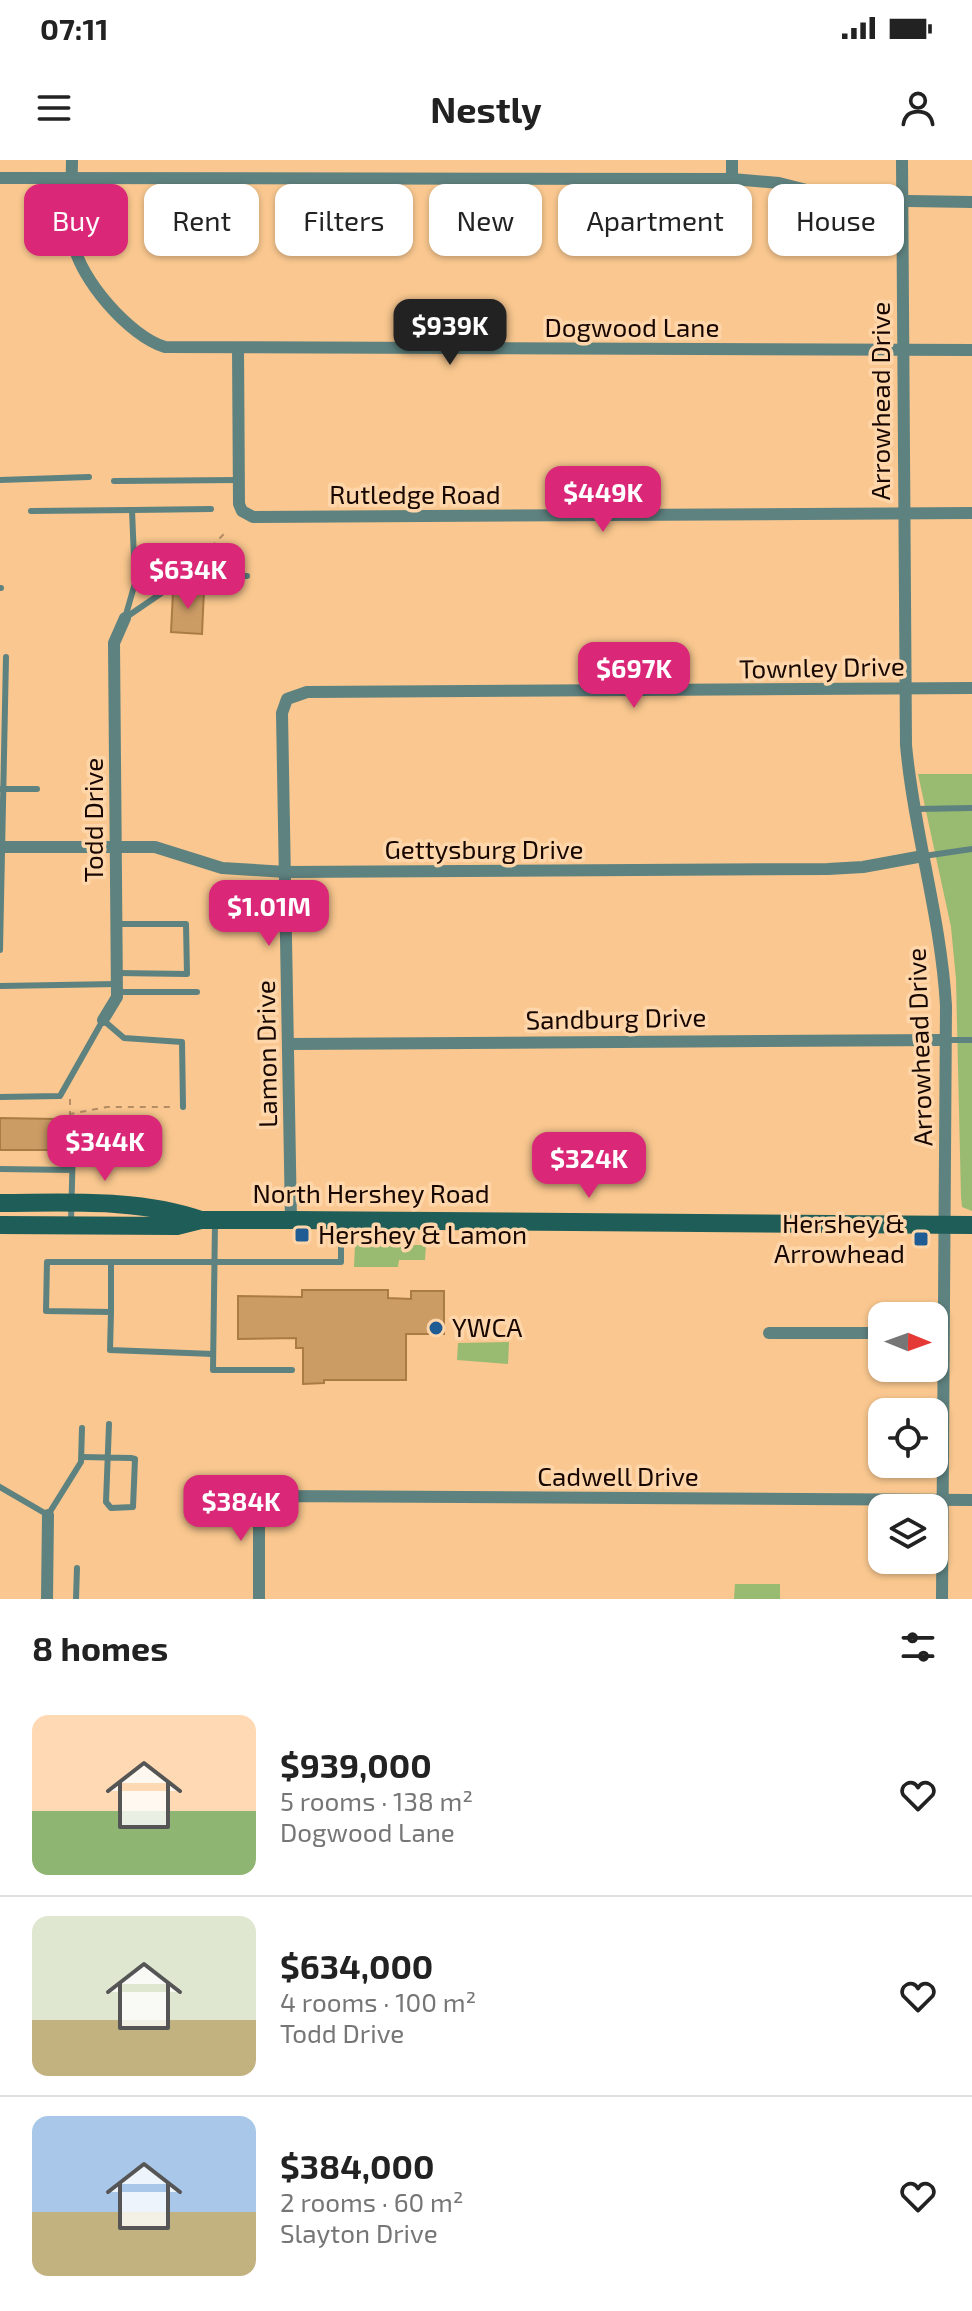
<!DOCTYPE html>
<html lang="en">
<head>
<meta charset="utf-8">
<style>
	:root { --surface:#fff; --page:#f2f2f2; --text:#222; --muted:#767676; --line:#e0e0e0; --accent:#db2777 }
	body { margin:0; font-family:"Exo 2",sans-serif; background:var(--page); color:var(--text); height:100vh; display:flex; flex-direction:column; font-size:30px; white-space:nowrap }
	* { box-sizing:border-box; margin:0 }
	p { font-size:26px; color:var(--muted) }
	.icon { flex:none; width:44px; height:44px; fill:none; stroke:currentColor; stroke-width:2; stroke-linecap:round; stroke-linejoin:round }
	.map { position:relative; height:1439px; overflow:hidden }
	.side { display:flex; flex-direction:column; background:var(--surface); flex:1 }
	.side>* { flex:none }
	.banner { position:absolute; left:24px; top:24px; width:924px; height:72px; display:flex; gap:16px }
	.needle { width:52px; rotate:91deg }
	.controls { position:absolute; left:868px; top:1142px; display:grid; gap:16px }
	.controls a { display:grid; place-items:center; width:80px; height:80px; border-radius:16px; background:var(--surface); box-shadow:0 2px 6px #0004; font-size:40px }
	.price { position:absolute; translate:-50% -68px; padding:0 18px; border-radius:16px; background:var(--accent); color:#fff; font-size:26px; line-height:52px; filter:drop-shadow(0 2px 4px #0008) }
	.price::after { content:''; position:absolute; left:50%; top:48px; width:24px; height:18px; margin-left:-12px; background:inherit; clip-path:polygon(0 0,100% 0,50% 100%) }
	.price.active { background:#222; color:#fff }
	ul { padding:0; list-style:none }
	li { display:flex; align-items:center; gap:24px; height:200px; padding:0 32px }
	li+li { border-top:2px solid var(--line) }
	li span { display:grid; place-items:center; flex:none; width:224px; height:160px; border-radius:16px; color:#555 }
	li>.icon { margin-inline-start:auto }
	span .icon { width:96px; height:96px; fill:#fffc; stroke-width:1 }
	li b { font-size:34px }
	h2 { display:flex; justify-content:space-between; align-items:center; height:96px; padding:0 32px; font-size:34px }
	.tag { padding:0 28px; border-radius:16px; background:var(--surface); box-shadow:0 2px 6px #0004; font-size:28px; line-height:72px }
	.tag.active { background:var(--accent); color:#fff }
	.status { display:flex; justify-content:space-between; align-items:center; height:56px; padding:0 40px; background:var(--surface); direction:ltr }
	.status svg { height:22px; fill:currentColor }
	header { display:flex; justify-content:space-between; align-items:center; height:104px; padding:0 32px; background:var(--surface); font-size:36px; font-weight:700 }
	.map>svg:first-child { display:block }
	.green { fill:#98bb71 }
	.building { fill:#cc9c65; stroke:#aa7c45; stroke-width:2 }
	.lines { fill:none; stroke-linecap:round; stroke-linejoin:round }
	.path { stroke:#b48d64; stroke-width:2; stroke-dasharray:6 6; stroke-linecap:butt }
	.service { stroke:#5e827f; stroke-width:6 }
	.minor { stroke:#5e827f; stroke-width:12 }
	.secondary { stroke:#1f5d58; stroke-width:18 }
	.poi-dot { fill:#1e5c93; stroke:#ffd6aa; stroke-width:3 }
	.labels { text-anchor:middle; stroke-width:7; stroke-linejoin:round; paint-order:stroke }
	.street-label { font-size:26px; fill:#170700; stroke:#ffd6aa }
	.poi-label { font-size:26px; fill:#170700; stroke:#ffd6aa; text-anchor:start }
</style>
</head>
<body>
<div class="status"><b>07:11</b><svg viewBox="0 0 49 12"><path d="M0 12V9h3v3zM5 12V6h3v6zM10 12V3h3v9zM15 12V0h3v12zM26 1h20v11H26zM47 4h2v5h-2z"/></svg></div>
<header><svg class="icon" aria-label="menu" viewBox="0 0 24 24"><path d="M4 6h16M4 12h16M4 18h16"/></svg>Nestly<svg class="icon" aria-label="person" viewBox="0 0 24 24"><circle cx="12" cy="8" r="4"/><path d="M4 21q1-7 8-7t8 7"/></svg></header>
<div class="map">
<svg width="972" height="1439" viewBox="0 0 972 1439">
	<rect width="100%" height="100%" fill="#f9c78f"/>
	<g class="green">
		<path d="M918,614H972V1051L962,1047L961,1037L956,819L951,767Z"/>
		<path d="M355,1085H426L425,1100H399L398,1107H354Z"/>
		<path d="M509,1182L508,1204L457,1200L458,1183Z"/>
		<path d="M735,1424H780V1439H734Z"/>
	</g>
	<g class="building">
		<path d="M179,429L204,430L202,474L171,472L173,432Z"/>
		<path d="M0,958L56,959V990H0Z"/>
		<path d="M302,1130H388V1138L411,1139V1131H444V1174H406V1220H324V1223L303,1224V1188H296V1178L238,1179V1136L302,1137Z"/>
	</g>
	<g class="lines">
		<g class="path">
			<path d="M194,404L227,371"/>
			<path d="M70,939V953"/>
			<path d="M57,1001V986L70,954L107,947H173"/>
		</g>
		<g class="service">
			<path d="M0,320L89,317"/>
			<path d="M114,321L238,320"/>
			<path d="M31,351L132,350"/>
			<path d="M0,428H1"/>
			<path d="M125,458L135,423L132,350L211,349"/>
			<path d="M125,458L188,415L247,416"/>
			<path d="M0,629H37"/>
			<path d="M916,649L972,648"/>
			<path d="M924,696L972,689"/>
			<path d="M0,790L6,497"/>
			<path d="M117,813L187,814L186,764H117"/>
			<path d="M0,826L117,824"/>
			<path d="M117,832H197"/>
			<path d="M944,880H972"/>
			<path d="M0,937L60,936L103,860L124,878L182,882L183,947"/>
			<path d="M0,1009L72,1010"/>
			<path d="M71,1062L73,984L148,985"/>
			<path d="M215,1063L213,1210H292"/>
			<path d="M111,1152V1102"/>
			<path d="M213,1194L110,1190L111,1152L46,1151L47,1102H341V1064"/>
			<path d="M82,1297L131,1298L135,1299L133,1347L111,1348L106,1342L109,1264"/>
			<path d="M0,1327L48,1355L81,1302L82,1268"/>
			<path d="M76,1439L77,1408"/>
		</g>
		<g class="minor">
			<path d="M72,0C72,26 68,56 73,82C80,119 129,176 165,187L972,190"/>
			<path d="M732,0V19"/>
			<path d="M902,0L906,585C914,673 941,757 946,846L942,1439"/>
			<path d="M0,18L732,19L779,23L846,40L972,42"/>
			<path d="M238,189L239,344L242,351L253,357L972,353"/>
			<path d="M0,687H155L222,708L286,712L828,709L863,707L923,696"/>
			<path d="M103,860L117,837L114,483L125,458"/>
			<path d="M289,884L944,880"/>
			<path d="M291,1060L282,553L287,539L307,532L972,528"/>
			<path d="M769,1173H882"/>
			<path d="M47,1439L48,1355"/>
			<path d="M259,1439V1352L266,1339L273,1336L972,1340"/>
		</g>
		<g class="secondary">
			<path d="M0,1043C67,1043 138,1038 201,1060"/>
			<path d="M0,1065L177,1066L201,1060H291L972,1065"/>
		</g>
	</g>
	<g class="poi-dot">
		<rect x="294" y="1067" width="16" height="16" rx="4"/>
		<rect x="913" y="1071" width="16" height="16" rx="4"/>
		<circle cx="436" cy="1168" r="8"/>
	</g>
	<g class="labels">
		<g class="street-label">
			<text x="632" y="177">Dogwood Lane</text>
			<text transform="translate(881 241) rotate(-90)" y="9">Arrowhead Drive</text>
			<text x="415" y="344">Rutledge Road</text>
			<text transform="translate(822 508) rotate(-1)" y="9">Townley Drive</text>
			<text transform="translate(94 660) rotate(-90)" y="9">Todd Drive</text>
			<text x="484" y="699">Gettysburg Drive</text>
			<text transform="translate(616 859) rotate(-1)" y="9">Sandburg Drive</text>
			<text transform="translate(920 887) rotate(-92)" y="9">Arrowhead Drive</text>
			<text transform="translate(267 894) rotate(-91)" y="9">Lamon Drive</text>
			<text x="371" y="1043">North Hershey Road</text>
			<text x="618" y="1326">Cadwell Drive</text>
		</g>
		<g class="poi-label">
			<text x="905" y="1073" text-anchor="end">Hershey &amp;<tspan x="905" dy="30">Arrowhead</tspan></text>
			<text x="318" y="1084">Hershey &amp; Lamon</text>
			<text x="452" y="1177">YWCA</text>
		</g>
	</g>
</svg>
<div class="controls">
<a><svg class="needle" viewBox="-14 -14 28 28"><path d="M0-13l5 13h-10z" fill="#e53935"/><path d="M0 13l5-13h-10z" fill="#767676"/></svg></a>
<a><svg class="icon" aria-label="locate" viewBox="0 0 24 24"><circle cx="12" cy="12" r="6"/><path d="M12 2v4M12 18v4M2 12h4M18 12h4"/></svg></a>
<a><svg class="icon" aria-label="layers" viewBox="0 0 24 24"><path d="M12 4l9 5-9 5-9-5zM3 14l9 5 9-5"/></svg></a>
</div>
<b class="price active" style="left:450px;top:207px">$939K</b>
<b class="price" style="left:603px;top:374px">$449K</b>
<b class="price" style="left:188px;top:451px">$634K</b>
<b class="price" style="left:634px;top:550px">$697K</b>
<b class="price" style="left:269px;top:788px">$1.01M</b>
<b class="price" style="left:105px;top:1023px">$344K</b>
<b class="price" style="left:589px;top:1040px">$324K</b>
<b class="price" style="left:241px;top:1383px">$384K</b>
<div class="banner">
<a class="tag active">Buy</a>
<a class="tag">Rent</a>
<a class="tag">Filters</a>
<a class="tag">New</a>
<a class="tag">Apartment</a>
<a class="tag">House</a>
</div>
</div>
<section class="side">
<h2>8 homes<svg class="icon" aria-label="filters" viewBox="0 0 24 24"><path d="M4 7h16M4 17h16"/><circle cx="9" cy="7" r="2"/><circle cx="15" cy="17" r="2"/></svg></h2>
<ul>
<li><span style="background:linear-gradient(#ffd9b3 60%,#8fb573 0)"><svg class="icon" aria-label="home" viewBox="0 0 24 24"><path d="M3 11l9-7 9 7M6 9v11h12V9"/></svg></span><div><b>$939,000</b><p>5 rooms · 138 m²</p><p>Dogwood Lane</p></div><svg class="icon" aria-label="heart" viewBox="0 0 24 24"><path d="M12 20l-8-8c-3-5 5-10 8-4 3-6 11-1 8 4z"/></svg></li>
<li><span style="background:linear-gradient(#dfe7d0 65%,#c2b280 0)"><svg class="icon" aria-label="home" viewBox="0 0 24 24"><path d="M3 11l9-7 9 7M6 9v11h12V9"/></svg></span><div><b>$634,000</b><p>4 rooms · 100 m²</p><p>Todd Drive</p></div><svg class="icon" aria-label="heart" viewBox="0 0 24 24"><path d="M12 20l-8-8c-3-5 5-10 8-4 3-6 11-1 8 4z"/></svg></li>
<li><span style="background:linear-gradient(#a9c7e8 60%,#c2b280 0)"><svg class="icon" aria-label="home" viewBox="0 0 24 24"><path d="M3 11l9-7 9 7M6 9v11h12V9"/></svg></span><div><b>$384,000</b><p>2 rooms · 60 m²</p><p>Slayton Drive</p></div><svg class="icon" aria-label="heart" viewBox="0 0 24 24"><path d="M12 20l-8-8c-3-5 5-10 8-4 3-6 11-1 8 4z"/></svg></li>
</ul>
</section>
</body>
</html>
